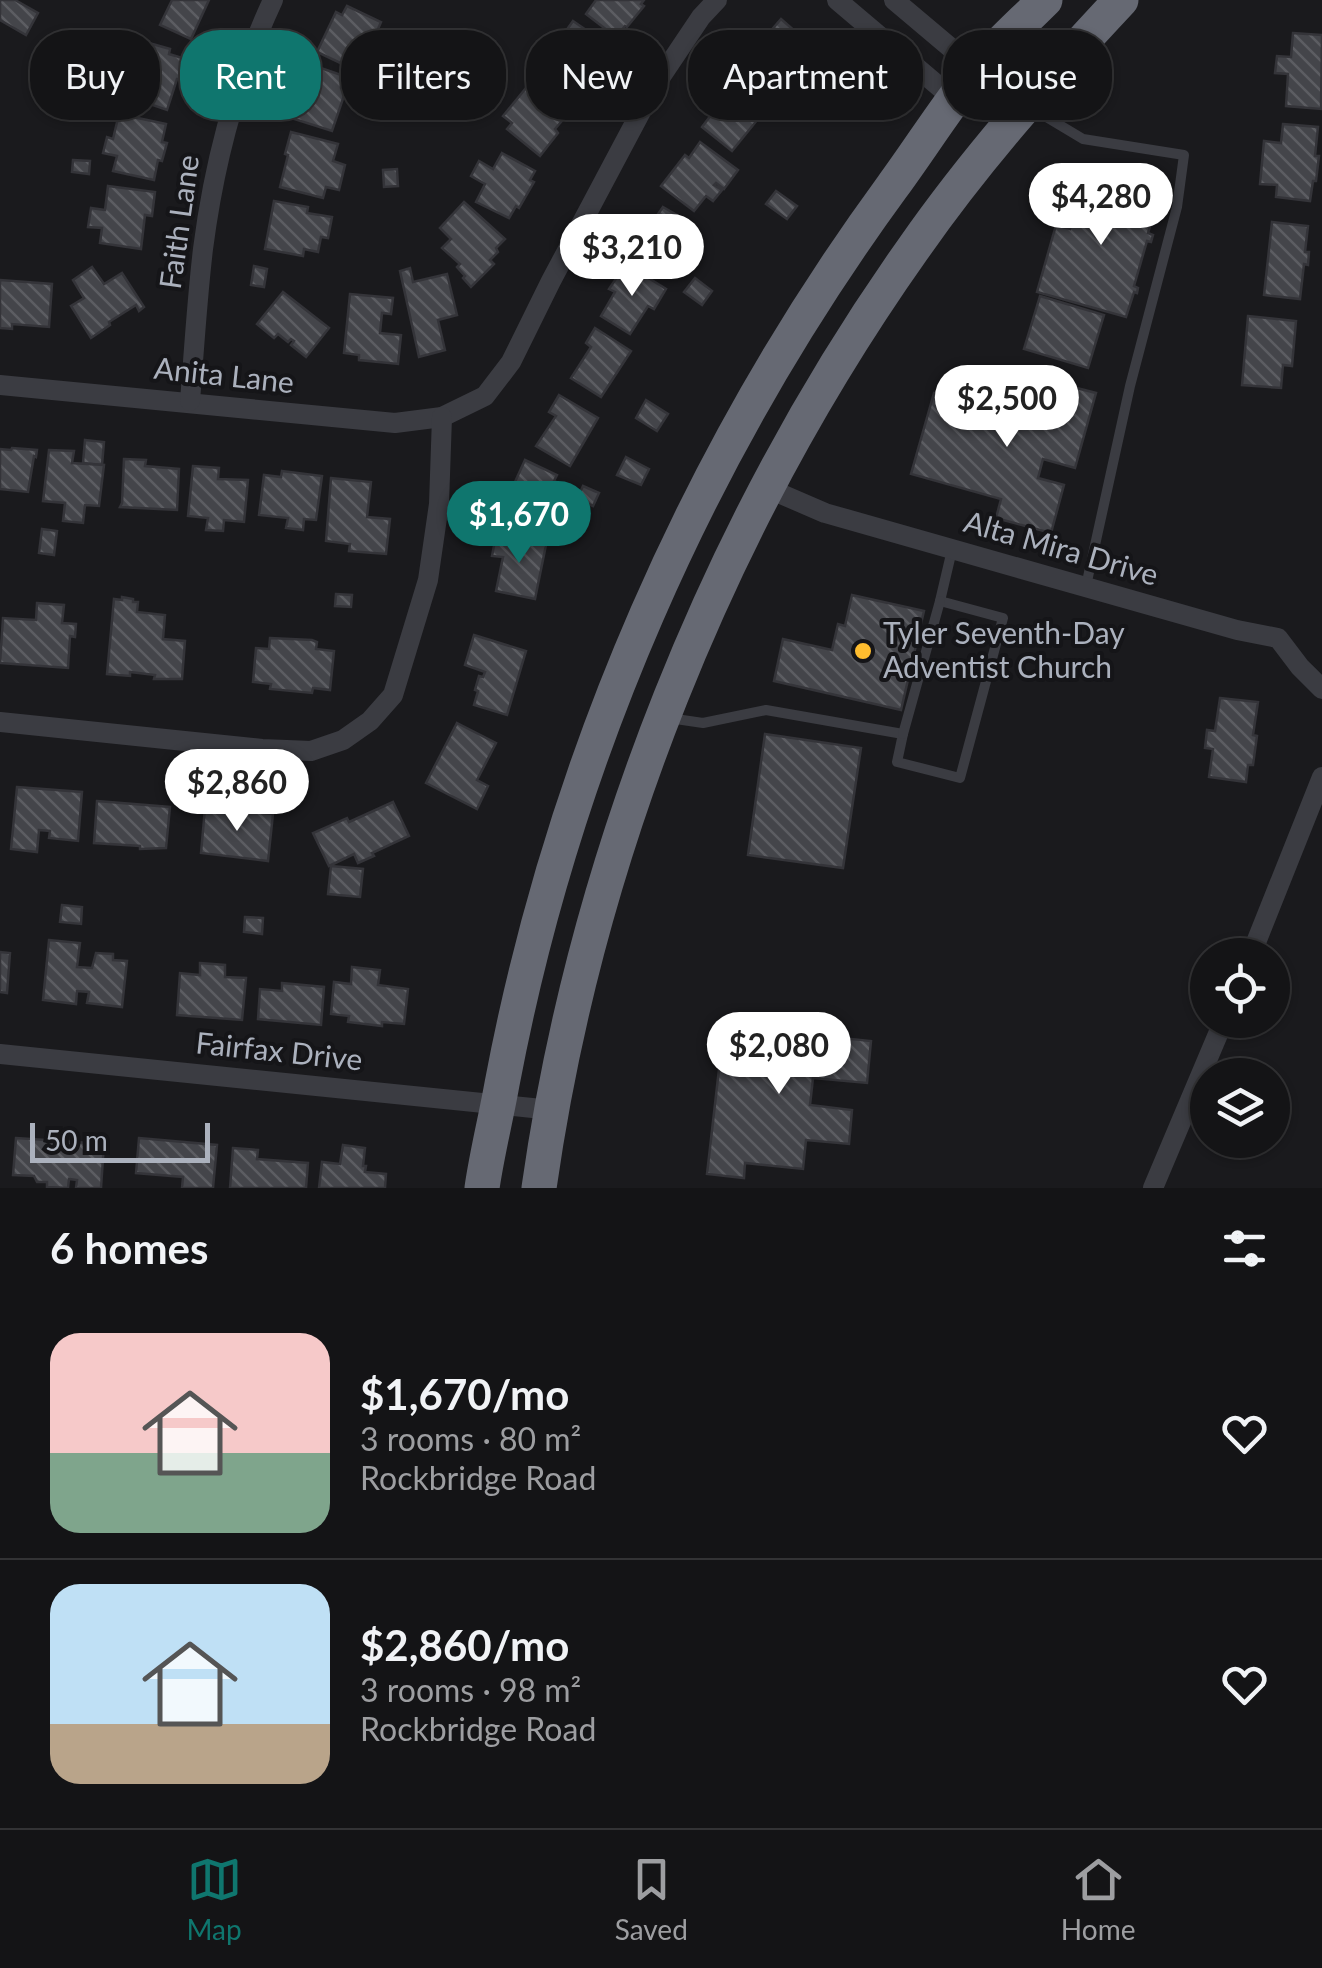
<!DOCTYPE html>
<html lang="en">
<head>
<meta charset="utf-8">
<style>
	:root { --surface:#141416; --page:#1d1d1f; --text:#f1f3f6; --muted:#9d9ea1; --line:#333335; --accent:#0f766e }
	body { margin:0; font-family:Lato,sans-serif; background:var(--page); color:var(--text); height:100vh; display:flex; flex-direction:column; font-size:38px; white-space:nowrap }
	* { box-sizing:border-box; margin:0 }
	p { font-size:32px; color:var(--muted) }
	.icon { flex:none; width:55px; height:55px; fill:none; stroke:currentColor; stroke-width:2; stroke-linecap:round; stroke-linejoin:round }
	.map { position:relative; height:1188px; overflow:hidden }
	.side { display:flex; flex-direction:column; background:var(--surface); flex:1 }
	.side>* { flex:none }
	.hud { position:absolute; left:30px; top:30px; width:1262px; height:90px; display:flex; gap:20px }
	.fabs { position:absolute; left:1190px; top:938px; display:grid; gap:20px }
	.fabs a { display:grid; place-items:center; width:100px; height:100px; border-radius:50%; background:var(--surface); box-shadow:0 2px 8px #0004,0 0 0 2px var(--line); font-size:50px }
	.scale { position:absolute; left:30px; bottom:25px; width:180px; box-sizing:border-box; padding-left:10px; border:5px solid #abb1bd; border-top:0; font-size:28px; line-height:35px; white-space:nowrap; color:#abb1bd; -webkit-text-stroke:8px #151518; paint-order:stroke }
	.price { position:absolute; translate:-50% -85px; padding:0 22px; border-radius:35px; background:#fff; color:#222; font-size:32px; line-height:65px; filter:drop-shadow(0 2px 5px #0008) }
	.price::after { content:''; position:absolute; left:50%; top:60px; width:30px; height:22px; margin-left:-15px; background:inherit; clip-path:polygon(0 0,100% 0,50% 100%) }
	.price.current { background:var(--accent); color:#fff }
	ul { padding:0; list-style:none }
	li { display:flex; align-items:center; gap:30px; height:250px; padding:0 50px }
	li+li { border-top:2px solid var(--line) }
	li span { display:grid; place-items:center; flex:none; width:280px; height:200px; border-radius:30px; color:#555 }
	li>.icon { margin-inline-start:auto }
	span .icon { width:120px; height:120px; fill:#fffc; stroke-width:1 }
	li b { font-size:42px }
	h2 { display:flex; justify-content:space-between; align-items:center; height:120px; padding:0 50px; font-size:42px }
	.tag { padding:0 35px; border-radius:40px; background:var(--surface); box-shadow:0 2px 8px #0004,0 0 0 2px var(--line); font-size:35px; line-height:90px }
	.tag.current { background:var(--accent); color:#fff }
	.tab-bar { display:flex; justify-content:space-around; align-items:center; height:140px; border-top:2px solid var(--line); background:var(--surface); font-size:28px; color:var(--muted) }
	.tab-bar a { display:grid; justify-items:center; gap:5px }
	.tab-bar .current { color:var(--accent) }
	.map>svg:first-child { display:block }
	.building { fill:url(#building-back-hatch); stroke:#343439; stroke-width:2.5 }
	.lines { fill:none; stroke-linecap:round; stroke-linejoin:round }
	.lane { stroke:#3b3c42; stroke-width:10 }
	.street { stroke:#3b3c42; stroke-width:20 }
	.highway { stroke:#666973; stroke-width:35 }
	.poi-dot { fill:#ffbd2f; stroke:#151518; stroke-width:4 }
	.labels { text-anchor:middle; stroke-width:8; stroke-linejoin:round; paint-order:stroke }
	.street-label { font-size:30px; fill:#abb1bd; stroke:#151518 }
	.poi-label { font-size:30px; fill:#abb1bd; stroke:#151518; text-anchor:start }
</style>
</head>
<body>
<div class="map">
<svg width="1322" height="1188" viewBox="0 0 1322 1188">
	<defs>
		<pattern id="building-back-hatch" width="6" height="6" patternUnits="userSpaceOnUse" patternTransform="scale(2.5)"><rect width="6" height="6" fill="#44454a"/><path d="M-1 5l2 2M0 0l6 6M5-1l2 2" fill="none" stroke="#5c5d62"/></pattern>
	</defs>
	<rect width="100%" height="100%" fill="#1a1a1d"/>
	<g class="building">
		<path d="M0,0H15L38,13L26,35L0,20Z"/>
		<path d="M172,0H209L191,39L160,25Z"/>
		<path d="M596,0H644L641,4L644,6L627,27L625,26L616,37L586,14Z"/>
		<path d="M347,6L381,22L372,43L366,40L353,69L317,52L336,12L342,15Z"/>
		<path d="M781,19L820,53L805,70L797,64L775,90L743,63Z"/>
		<path d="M573,21L605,43L593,60L596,62L575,91L534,60V51L540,42L547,40L556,45Z"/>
		<path d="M1293,33L1322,35L1321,109L1286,106L1288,74L1275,73L1277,56L1291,57Z"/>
		<path d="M149,43L170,49L169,54L186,59L180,79H177L167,110L132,98Z"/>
		<path d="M315,66L350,78L332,131L291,118L302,87L308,89Z"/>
		<path d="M535,77L573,108L555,129L558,133L540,156L507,129L512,123L503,116Z"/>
		<path d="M741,79L771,103L732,151L702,127L711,115L708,113L727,89L730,92Z"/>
		<path d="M119,114L166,124L162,142L167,143L162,161L158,160L154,180L113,171L117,156L103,153L107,137L113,139Z"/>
		<path d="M1283,124L1318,127L1315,156H1319L1316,181H1313L1310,201L1276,197L1277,185L1260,184L1264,141L1281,143Z"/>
		<path d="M291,132L338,144L333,161L345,165L339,190L326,187L323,198L280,187L288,155L285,154Z"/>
		<path d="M700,142L738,170L724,189L716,183L714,185L722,190L713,201L706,196L694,211L661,186L685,155L689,158Z"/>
		<path d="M502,153L535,171L530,180L534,182L519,208L516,206L509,218L476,202L485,184L471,176L479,161L493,169Z"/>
		<path d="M73,160L90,161L89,174L72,172Z"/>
		<path d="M397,169L398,186L384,187L383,170Z"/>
		<path d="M1090,177L1128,187L1130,182L1139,185L1137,190L1160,196L1148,233L1153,235L1151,242L1147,241L1134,286L1138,288L1137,293L1134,292L1126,317L1037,292L1056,225L1070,229L1073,221L1067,219L1071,203L1077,205L1080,193L1085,195Z"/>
		<path d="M108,186L155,192L152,216L145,215L141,249L100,243L102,228L88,227L91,208L105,210Z"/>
		<path d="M776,191L797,206L787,219L766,204Z"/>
		<path d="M274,201L308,207L307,213L332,217L328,238L321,237L318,252L304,249L303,256L265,249Z"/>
		<path d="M464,202L505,239L496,248L498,252L490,260L494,264L471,287L463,278L465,276L457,267L460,264L442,248L451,239L440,228Z"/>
		<path d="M663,207L694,225L666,272L631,251L646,225L649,227Z"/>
		<path d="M1272,222L1308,226L1305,252H1309L1308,265L1304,264L1300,299L1264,295Z"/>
		<path d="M626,264L666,289L654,309L648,306L630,334L601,316L615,292L609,289Z"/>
		<path d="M254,266L267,269L264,287L251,285Z"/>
		<path d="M92,267L104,284L122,273L144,307L139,311L136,305L109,322L110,325L91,338L71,306L84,298L73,280Z"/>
		<path d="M410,268L413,282L447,274L457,315L438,320L445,350L419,357L400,271Z"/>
		<path d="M695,278L712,291L702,305L684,292Z"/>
		<path d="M0,280L52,284L49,327L12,324V329L0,328Z"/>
		<path d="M283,292L329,328L306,357L291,345L294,341L291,339L288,342L278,334L274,338L257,324Z"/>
		<path d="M350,294L393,298L391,314L382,313L380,333L401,335L398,364L359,360V355L344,353Z"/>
		<path d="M1040,296L1104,315L1088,368L1024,349Z"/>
		<path d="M1248,316L1296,321L1292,366L1283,365L1281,388L1242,385Z"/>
		<path d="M595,328L631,351L601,397L571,378L591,347L586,343Z"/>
		<path d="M1042,379L1096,393L1075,468L1043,459L1038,478L1064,485L1051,533L996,518L1001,499L911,474L934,393L1030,419Z"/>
		<path d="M559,395L598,418L570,466L536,446L556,416L549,412Z"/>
		<path d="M646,400L668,414L657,431L636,418Z"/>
		<path d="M85,440L104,442L102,465L83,463Z"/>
		<path d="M12,448L37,450L36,457L34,456L28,492L0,489V449L11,450Z"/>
		<path d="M49,450L74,451L72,463L104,465L99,506L85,505L83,523L63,521L65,503L43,501Z"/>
		<path d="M626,457L649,469L641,485L617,475Z"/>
		<path d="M124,459L146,460L145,466L179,469L177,510L120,507L122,503Z"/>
		<path d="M525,460L557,475L554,481L575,491L565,513L552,507L546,521L538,517L537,521L504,506Z"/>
		<path d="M193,466L219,468L218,479L248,480L244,522L224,520L223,531L206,530L208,518L188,516Z"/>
		<path d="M282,471L322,476L316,520L304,519L303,530L286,528L288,518L259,515L264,475L281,477Z"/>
		<path d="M331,478L371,482L367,517L390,519L386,554L349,551L350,544L326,541Z"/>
		<path d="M583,486L599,493L593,506L577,499Z"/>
		<path d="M42,529L57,531L54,555L39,553Z"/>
		<path d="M496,535L546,545L535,599L496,591L503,557L492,556Z"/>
		<path d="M336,594L352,595L351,607L335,606Z"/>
		<path d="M852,595L924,611L901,710L774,681L783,639L832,650L838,624L845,626Z"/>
		<path d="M122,597L133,599V602H138L137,612L165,615L163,639L185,641L182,679H154L155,675L130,672V676L107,674L114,599L122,600Z"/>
		<path d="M37,603L64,605L62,623L76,624L75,637L70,636L68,668L0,663L3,618L36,620Z"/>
		<path d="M474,635L526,651L507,715L474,705L478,691L475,690L479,676L483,677L485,672L465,665Z"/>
		<path d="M270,638L312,640L317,642L316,649L334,651L330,690L313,688L312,693L270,689L271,684L253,682L256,648L269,649Z"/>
		<path d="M1220,698L1258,702L1253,735L1257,736L1253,765H1248L1246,782L1209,777L1213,749L1205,748L1207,730L1215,731Z"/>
		<path d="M457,723L496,743L477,780L488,786L477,809L426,783Z"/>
		<path d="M765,734L861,748L843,868L748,855Z"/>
		<path d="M17,787L82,792L78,841L49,838L50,831L39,830L37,852L11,849Z"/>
		<path d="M97,801L170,807L166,848L140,849V846L94,843Z"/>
		<path d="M393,802L409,836L372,853L374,856L358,863L354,854L329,866L313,833L347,818L349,822Z"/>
		<path d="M205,808L273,814L268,861L201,853Z"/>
		<path d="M331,866L363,869L360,897L328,894Z"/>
		<path d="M62,905L82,907L81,924L60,922Z"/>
		<path d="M245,917L263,918L262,934L244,932Z"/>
		<path d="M49,940L80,943L77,967L92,968L96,953L113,954V960L127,961L122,1007L87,1003L89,992L77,991L76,1004L43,1000Z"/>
		<path d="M0,952L10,953L7,993L0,992Z"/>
		<path d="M200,963L225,965V977L246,978L242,1020L177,1015L180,973L200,975Z"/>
		<path d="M352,967L380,970L378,985L408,989L404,1024L382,1022V1026L348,1022L349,1016L331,1014L334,982L351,984Z"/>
		<path d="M282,983L324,987L321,1025L258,1019L260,989L282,991Z"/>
		<path d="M727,1026L871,1041L867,1083L813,1078L810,1105L852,1110L849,1144L806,1140L803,1169L745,1163L744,1178L707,1174L719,1069H722Z"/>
		<path d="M16,1138L104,1144L101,1188H76L77,1180L69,1179L68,1188L47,1187V1182H37L34,1176L13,1175Z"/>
		<path d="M139,1138L217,1145L213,1188H182L183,1177L136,1173Z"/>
		<path d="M343,1145L365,1148L363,1166H366L365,1172L386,1174L385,1188H319L322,1162L340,1164Z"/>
		<path d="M233,1148L258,1150L257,1159L308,1163L306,1188H230Z"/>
	</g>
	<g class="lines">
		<g class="lane">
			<path d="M1033,109L1083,139L1184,155L1177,207L1130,386L1086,586"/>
			<path d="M669,718L703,723L766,710L903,734L897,762L960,778L1003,618L940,601L952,550"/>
			<path d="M903,734L940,601"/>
		</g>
		<g class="street">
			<path d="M837,0L955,100"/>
			<path d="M894,0L977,70"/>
			<path d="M0,385L395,423L442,417L485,396L511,362L551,281L654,87L701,17L717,0"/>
			<path d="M190,401C194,351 197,300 203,249C214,163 236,79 273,0"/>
			<path d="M767,488L825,513L1237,630L1278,638L1300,667L1322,689"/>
			<path d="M0,722L262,749L311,751L343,740L370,721L393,695L428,580L439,504L442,417"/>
			<path d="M1251,955L1322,777"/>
			<path d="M0,1054L552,1110"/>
			<path d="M1153,1188L1224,1020"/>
		</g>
		<g class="highway">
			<path d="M482,1188C487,1153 496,1118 502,1084C563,761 698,452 892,187C920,149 946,107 976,70C997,45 1022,23 1045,0"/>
			<path d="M539,1188C586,856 719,523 913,249C975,160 1047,79 1121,0"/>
		</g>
	</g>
	<circle class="poi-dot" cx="863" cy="651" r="10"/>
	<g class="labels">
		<g class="street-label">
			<text transform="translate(180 222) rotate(-82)" y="10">Faith Lane</text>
			<text transform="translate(224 376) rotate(6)" y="10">Anita Lane</text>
			<text transform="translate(1061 549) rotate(16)" y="10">Alta Mira Drive</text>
			<text transform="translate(279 1052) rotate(6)" y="10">Fairfax Drive</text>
		</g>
		<g class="poi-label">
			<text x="883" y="644">Tyler Seventh-Day<tspan x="883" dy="34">Adventist Church</tspan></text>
		</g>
	</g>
</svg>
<div class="fabs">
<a><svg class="icon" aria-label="locate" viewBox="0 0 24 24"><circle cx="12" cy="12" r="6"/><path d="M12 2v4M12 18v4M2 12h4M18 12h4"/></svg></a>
<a><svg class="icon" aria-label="layers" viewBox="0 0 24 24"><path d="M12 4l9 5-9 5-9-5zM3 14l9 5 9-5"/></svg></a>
</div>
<div class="scale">50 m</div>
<b class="price" style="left:1101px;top:248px">$4,280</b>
<b class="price" style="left:632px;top:299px">$3,210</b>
<b class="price" style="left:1007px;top:450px">$2,500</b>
<b class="price current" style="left:519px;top:566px">$1,670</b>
<b class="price" style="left:237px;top:834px">$2,860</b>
<b class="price" style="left:779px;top:1097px">$2,080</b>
<div class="hud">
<a class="tag">Buy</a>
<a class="tag current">Rent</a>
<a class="tag">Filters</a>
<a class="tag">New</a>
<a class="tag">Apartment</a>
<a class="tag">House</a>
</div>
</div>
<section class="side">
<h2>6 homes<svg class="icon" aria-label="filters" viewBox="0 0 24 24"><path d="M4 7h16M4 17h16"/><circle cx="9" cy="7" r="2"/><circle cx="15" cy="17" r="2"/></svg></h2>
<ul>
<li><span style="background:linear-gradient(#f6c9c9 60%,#7fa58c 0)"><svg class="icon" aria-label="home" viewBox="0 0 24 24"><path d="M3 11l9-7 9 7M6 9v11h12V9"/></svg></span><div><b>$1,670/mo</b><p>3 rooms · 80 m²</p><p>Rockbridge Road</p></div><svg class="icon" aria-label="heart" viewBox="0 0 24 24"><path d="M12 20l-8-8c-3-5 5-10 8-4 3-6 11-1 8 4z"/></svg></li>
<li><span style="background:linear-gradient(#bfe0f5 70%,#b9a48a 0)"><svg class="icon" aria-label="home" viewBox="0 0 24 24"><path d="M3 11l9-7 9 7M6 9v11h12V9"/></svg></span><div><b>$2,860/mo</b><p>3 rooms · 98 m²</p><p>Rockbridge Road</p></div><svg class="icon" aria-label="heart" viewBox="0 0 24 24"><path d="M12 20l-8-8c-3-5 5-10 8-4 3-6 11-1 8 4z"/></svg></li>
</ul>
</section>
<nav class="tab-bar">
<a class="current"><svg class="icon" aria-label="map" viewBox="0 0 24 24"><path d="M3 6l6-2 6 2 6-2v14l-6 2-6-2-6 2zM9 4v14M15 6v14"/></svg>Map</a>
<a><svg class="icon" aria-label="saved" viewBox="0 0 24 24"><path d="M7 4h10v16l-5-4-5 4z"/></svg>Saved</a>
<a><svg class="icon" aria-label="home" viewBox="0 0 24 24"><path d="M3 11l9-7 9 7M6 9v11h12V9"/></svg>Home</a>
</nav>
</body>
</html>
